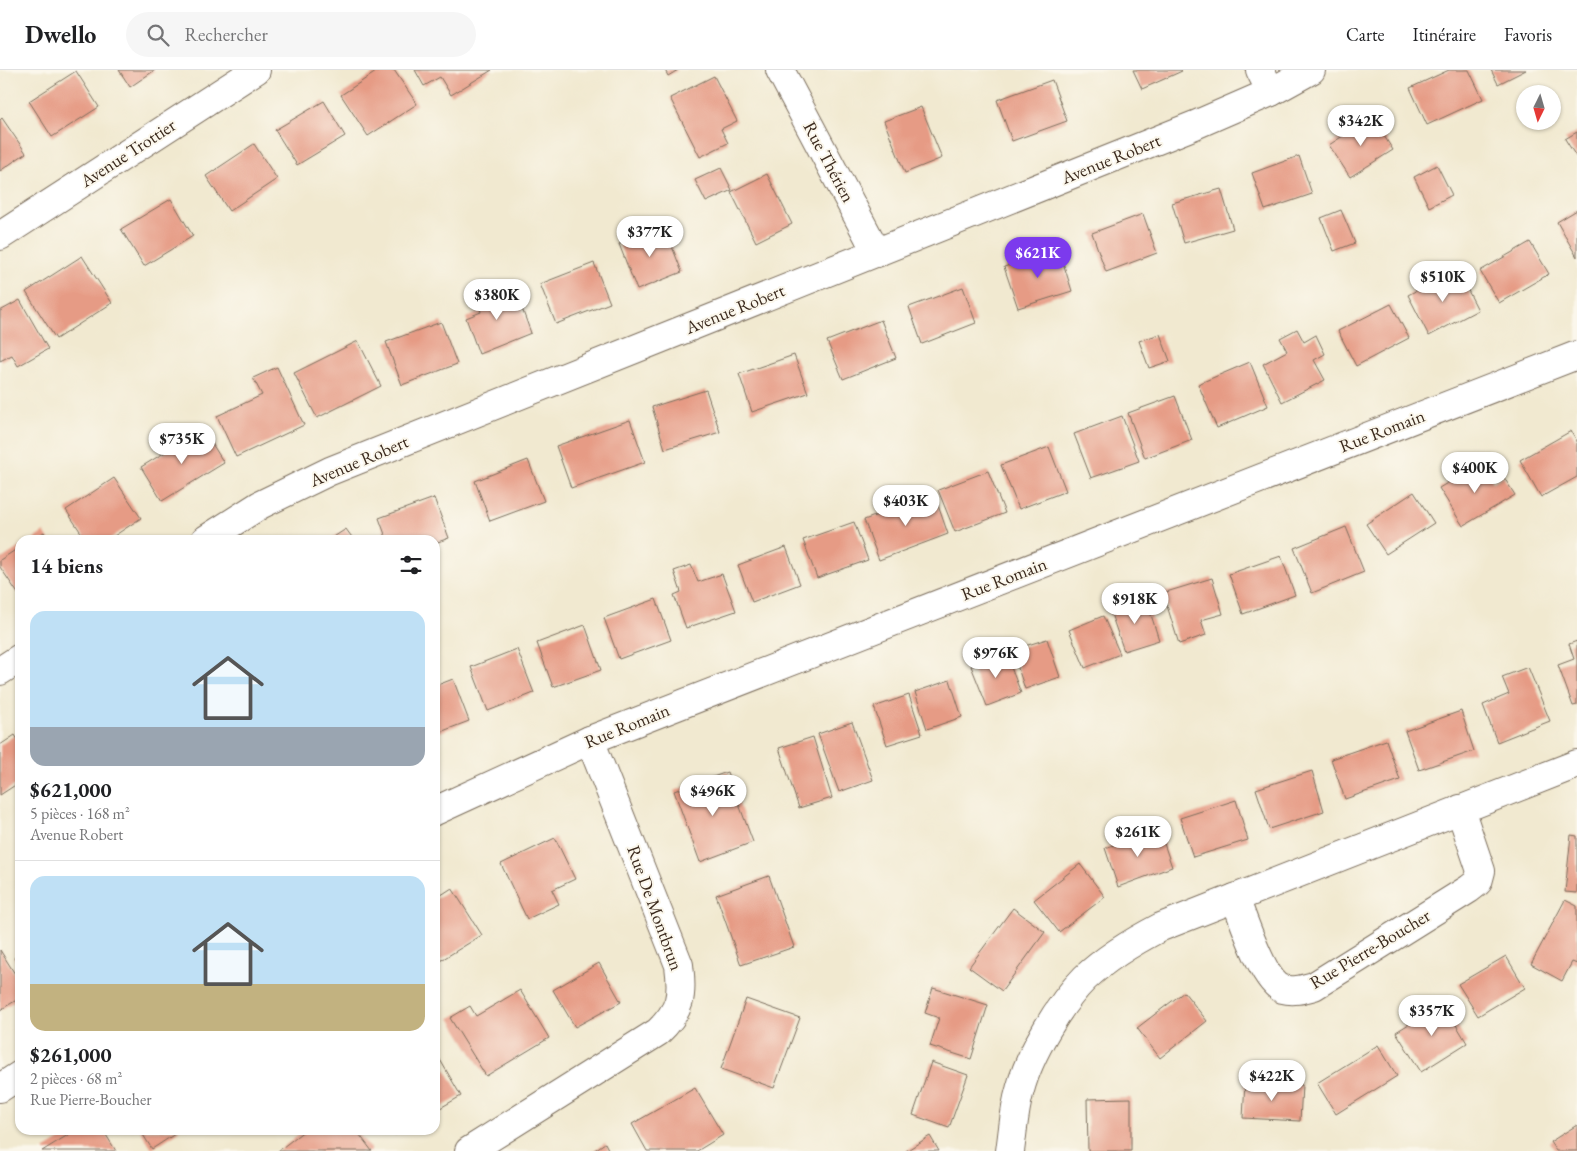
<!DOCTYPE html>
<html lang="fr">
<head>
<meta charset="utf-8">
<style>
	:root { --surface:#fff; --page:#f6f6f6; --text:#202124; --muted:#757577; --line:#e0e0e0; --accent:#7c3aed }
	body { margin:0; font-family:"EB Garamond",serif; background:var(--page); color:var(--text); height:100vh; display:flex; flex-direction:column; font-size:19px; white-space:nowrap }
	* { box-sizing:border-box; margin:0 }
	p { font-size:16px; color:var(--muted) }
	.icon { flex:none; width:28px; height:28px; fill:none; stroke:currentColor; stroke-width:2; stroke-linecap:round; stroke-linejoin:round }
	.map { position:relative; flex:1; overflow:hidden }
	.panel { position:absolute; left:15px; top:465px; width:425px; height:600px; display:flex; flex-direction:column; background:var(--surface); border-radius:15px; box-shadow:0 1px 4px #0004 }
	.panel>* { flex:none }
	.needle { width:32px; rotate:185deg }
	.fabs { position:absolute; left:1516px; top:15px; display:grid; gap:10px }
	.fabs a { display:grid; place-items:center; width:45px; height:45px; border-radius:50%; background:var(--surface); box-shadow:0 1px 4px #0004; font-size:25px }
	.price { position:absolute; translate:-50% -42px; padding:0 11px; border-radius:18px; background:#fff; color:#222; font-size:16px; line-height:32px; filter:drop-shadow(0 1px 2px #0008) }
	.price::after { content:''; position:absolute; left:50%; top:30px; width:15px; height:11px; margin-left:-8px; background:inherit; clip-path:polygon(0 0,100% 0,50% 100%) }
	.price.on { background:var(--accent); color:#fff }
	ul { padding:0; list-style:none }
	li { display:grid; align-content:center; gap:10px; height:265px; padding:0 15px }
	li+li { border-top:1px solid var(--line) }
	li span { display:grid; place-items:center; height:155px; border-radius:15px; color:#555 }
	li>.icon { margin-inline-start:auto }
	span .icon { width:90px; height:90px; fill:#fffc; stroke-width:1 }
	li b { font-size:21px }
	h2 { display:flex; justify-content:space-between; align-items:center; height:60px; padding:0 15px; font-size:21px }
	header { display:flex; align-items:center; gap:30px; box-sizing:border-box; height:70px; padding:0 25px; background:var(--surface); border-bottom:1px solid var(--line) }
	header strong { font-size:24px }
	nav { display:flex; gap:28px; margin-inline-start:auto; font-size:18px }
	.search { width:350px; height:45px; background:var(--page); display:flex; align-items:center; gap:12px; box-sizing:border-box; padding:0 18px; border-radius:28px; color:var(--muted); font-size:19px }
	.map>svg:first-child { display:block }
	.building { fill:#e69b85 }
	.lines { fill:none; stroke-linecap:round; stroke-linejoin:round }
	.minor-casing { stroke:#7b6d5c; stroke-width:30 }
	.minor { stroke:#fff; stroke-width:28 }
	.labels { text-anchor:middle; stroke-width:4; stroke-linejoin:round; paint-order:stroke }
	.street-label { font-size:18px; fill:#3b2a1e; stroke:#fbf7ec }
</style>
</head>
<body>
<header>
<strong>Dwello</strong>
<div class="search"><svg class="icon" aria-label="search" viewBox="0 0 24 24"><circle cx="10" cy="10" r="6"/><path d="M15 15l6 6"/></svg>Rechercher</div>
<nav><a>Carte</a><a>Itinéraire</a><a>Favoris</a></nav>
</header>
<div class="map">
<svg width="1577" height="1081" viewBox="0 0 1577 1081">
	<rect width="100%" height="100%" fill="#fbf7ec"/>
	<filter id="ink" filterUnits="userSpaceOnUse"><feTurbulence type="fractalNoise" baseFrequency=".02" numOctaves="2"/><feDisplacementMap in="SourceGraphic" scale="10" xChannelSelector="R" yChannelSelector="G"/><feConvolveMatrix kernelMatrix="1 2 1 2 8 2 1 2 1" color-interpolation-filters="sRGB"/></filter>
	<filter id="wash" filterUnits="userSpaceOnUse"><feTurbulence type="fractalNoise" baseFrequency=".0096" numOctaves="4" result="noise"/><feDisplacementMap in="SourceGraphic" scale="20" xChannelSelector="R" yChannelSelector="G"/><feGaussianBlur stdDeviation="1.12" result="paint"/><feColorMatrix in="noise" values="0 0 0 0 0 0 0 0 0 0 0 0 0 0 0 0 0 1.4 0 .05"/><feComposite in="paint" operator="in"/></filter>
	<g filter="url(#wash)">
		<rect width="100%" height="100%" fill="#f1e9d0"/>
		<g id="blocks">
			<g class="building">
				<path d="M119,0H155L130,17Z"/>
				<path d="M379,0H394L417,34L368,66L341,25Z"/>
				<path d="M415,0H492L451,25L440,7L424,16Z"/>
				<path d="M665,0H678L668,6Z"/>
				<path d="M1133,0H1181L1182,1L1142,19Z"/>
				<path d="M1449,0H1469L1483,29L1427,55L1410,18Z"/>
				<path d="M1491,0H1526L1498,14Z"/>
				<path d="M76,1L99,37L52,67L29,31Z"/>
				<path d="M714,6L737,51L721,59L728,73L700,87L670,28Z"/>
				<path d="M1052,10L1067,51L1012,71L997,30Z"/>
				<path d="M324,31L345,66L297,95L275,60Z"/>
				<path d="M921,37L942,88L905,103L884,51Z"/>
				<path d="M1372,47L1393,80L1350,107L1329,75Z"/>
				<path d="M2,48L26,83L0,101V50Z"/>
				<path d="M1577,62V88L1565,69Z"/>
				<path d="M254,74L277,109L229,141L206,106Z"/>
				<path d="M1299,86L1312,124L1265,140L1252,103Z"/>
				<path d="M1437,95L1452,125L1429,137L1414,107Z"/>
				<path d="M721,98L732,120L706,132L695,110Z"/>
				<path d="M767,104L792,154L756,172L731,122Z"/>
				<path d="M1221,119L1233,159L1184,173L1172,133Z"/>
				<path d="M171,129L193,166L144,196L121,159Z"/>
				<path d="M1341,140L1355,173L1334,181L1321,148Z"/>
				<path d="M1577,140V187L1557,152Z"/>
				<path d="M1143,144L1157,183L1106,202L1092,163Z"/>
				<path d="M664,156L682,202L637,220L619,174Z"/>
				<path d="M1530,172L1549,204L1499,233L1480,201Z"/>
				<path d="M1059,180L1072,221L1018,238L1004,197Z"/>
				<path d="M82,186L112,233L56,269L26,222Z"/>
				<path d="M594,193L610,233L556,254L540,214Z"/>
				<path d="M1457,199L1478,240L1429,266L1408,225Z"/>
				<path d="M495,217L501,232L517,225L531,263L479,284L466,248L481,242L475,225Z"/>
				<path d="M963,217L976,253L922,274L909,237Z"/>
				<path d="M20,230L48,279L18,296L12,285L0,291V241Z"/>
				<path d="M1391,234L1409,268L1356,296L1338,261Z"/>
				<path d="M881,250L896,288L843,309L827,271Z"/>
				<path d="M441,252L457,294L402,315L386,272Z"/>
				<path d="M1297,259L1304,272L1316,265L1325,284L1314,290L1325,310L1282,332L1263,294L1287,281L1280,268Z"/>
				<path d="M1160,264L1170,291L1149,298L1139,271Z"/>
				<path d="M358,271L381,316L317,348L294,303Z"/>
				<path d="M794,285L808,323L752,342L739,304Z"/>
				<path d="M1250,292L1268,336L1217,358L1198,314Z"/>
				<path d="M277,297L304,355L236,387L217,346L262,325L253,308Z"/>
				<path d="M706,320L720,362L665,379L652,337Z"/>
				<path d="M1175,326L1192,370L1145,388L1128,343Z"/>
				<path d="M1122,346L1139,391L1091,408L1074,364Z"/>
				<path d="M630,350L645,392L571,418L556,376Z"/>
				<path d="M203,359L224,393L162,431L141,397Z"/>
				<path d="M1571,361L1577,371V407L1541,427L1520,390Z"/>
				<path d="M1049,377L1066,421L1019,439L1001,395Z"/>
				<path d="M528,390L544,431L490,451L475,411Z"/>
				<path d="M1481,393L1493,412L1503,406L1515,425L1463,456L1439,418Z"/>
				<path d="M988,401L1005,443L955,462L938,420Z"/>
				<path d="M114,408L141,448L108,470H86L66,440Z"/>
				<path d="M1414,422L1434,453L1386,484L1366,454Z"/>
				<path d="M934,424L948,464L879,490L864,450Z"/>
				<path d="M434,428L449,468L435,473V470H387L379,448Z"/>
				<path d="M854,452L868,490L817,508L803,470Z"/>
				<path d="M1346,457L1364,502L1312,523L1294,478Z"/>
				<path d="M346,459L354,470H329Z"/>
				<path d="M44,462L49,470H32Z"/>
				<path d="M20,477V524L19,525L0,497V490Z"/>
				<path d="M786,477L800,514L752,532L738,495Z"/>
				<path d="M1281,486L1295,525L1243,544L1229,504Z"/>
				<path d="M691,495L698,512L722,504L736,541L686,558L674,525L681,522L674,501Z"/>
				<path d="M1212,508L1223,544L1201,550L1206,565L1179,574L1163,523Z"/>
				<path d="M656,529L671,570L619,589L604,548Z"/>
				<path d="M1146,529L1159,570L1124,581L1110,541Z"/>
				<path d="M1103,546L1120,584L1085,598L1069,560Z"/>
				<path d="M585,555L601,600L553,617L537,573Z"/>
				<path d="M1047,569L1060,607L1025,619L1012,580Z"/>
				<path d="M1577,571V635L1573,636L1558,595L1574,589L1569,574Z"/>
				<path d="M517,579L534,623L488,641L471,597Z"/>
				<path d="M1005,582L1021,623L987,636L971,596Z"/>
				<path d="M1528,597L1550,651L1497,672L1483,635L1509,624L1502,607Z"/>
				<path d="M453,609L469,651L435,664V616Z"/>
				<path d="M950,610L962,647L927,659L915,622Z"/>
				<path d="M909,625L922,664L887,675L874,637Z"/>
				<path d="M1461,641L1474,681L1419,700L1405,661Z"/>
				<path d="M852,652L873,710L839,722L818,664Z"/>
				<path d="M15,665L20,673V712L0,725V675Z"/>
				<path d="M813,667L832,728L799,738L779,678Z"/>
				<path d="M1386,670L1400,710L1345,729L1331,689Z"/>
				<path d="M1312,701L1324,741L1269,759L1256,719Z"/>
				<path d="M727,702L753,772L700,792L674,721Z"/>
				<path d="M1236,730L1248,770L1193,787L1180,748Z"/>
				<path d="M1159,759L1172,797L1118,817L1105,778Z"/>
				<path d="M1571,765L1577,766V823L1565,822Z"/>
				<path d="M555,768L575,809L552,820L559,834L527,849L501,794Z"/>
				<path d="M1080,794L1105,827L1059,862L1034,830Z"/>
				<path d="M769,806L794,877L741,895L716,825Z"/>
				<path d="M452,818L482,865L435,894V829Z"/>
				<path d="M1565,830L1577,836V894L1572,892L1562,911L1531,894Z"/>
				<path d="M1013,838L1045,862L1002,921L969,897Z"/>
				<path d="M0,880L20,912V928L0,940Z"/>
				<path d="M20,883V896L14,888Z"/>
				<path d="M1506,886L1525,918L1478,946L1458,914Z"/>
				<path d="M599,893L621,932L575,957L553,920Z"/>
				<path d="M933,918L988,935L971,989L930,976L939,948L925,943Z"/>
				<path d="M520,920L549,968L486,1006L450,948L470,936L476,946Z"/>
				<path d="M1184,922L1207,951L1160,988L1137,958Z"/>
				<path d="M746,929L800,948L774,1018L721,999Z"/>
				<path d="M1443,933L1467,973L1421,1002L1396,962Z"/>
				<path d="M1378,975L1397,1006L1336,1044L1317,1013Z"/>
				<path d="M435,981L461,1026L435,1041Z"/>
				<path d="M931,992L968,1005L949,1058L913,1045Z"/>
				<path d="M1245,1012L1302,1015L1300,1051L1243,1048Z"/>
				<path d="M695,1018L723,1065L697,1081H647L632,1054Z"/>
				<path d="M1131,1028V1081H1088L1087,1029Z"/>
				<path d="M1577,1055V1081H1556L1550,1072Z"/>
				<path d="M76,1060H103L116,1081H42Z"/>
				<path d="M140,1060H181L152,1079Z"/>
				<path d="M305,1060H356L372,1081H278Z"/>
				<path d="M392,1060H403L395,1065Z"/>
				<path d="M930,1066L939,1081H906Z"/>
				<path d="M605,1073L609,1081H593Z"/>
			</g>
		</g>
	</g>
	<g filter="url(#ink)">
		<use href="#blocks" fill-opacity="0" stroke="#7b6d5c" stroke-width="1"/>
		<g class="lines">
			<g class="minor-casing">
				<g id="minor">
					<path d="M780,0L877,183"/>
					<path d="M1260,0L1271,22"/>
					<path d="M0,166L256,0"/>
					<path d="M205,470L260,435L330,401L1195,55L1271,22L1311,0"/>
					<path d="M0,601L20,588"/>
					<path d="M435,741L590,670L1577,285"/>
					<path d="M1235,828C1243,848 1263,912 1283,919C1294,922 1303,919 1314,916L1469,819L1478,812L1481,801L1460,739"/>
					<path d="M0,1018L20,1005"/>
					<path d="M469,1081L658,962C681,940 683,926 679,895L590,670"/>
					<path d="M1010,1081C1013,1061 1014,1040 1020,1020C1029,985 1059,934 1085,908C1107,887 1134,871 1161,857L1577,694"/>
				</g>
			</g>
			<use href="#minor" class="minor"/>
		</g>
	</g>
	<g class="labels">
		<g class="street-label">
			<text transform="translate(128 83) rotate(-33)" y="6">Avenue Trottier</text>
			<text transform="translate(1111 89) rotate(-22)" y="6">Avenue Robert</text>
			<text transform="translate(829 92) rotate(62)" y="6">Rue Thérien</text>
			<text transform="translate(735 239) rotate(-22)" y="6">Avenue Robert</text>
			<text transform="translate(1382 361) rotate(-21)" y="6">Rue Romain</text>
			<text transform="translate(359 391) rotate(-23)" y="6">Avenue Robert</text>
			<text transform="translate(1004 509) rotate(-21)" y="6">Rue Romain</text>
			<text transform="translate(627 656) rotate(-22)" y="6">Rue Romain</text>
			<text transform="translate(655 838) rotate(70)" y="6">Rue De Montbrun</text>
			<text transform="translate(1370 879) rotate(-31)" y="6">Rue Pierre-Boucher</text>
		</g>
	</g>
</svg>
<div class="fabs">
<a><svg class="needle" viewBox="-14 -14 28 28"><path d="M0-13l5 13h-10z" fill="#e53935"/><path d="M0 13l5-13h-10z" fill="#757577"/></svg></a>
</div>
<b class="price" style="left:1361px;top:77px">$342K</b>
<b class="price" style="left:650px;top:188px">$377K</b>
<b class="price on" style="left:1038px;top:209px">$621K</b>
<b class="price" style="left:1443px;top:233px">$510K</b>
<b class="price" style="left:497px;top:251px">$380K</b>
<b class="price" style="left:182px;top:395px">$735K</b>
<b class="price" style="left:1475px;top:424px">$400K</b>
<b class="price" style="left:906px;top:457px">$403K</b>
<b class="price" style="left:1135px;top:555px">$918K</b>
<b class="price" style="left:996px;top:609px">$976K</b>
<b class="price" style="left:713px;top:747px">$496K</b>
<b class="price" style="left:1138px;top:788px">$261K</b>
<b class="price" style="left:1432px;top:967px">$357K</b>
<b class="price" style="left:1272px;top:1032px">$422K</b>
<section class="panel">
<h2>14 biens<svg class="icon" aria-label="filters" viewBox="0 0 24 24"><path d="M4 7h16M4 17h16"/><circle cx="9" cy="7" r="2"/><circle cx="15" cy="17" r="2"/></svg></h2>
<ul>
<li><span style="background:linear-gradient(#bfe0f5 75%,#9aa5b1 0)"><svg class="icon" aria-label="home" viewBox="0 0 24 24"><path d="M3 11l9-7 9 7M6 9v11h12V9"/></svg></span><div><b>$621,000</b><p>5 pièces · 168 m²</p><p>Avenue Robert</p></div></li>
<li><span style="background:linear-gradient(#bfe0f5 70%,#c2b280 0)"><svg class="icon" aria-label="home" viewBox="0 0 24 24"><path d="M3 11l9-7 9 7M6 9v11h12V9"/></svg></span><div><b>$261,000</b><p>2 pièces · 68 m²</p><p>Rue Pierre-Boucher</p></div></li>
</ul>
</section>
</div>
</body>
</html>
